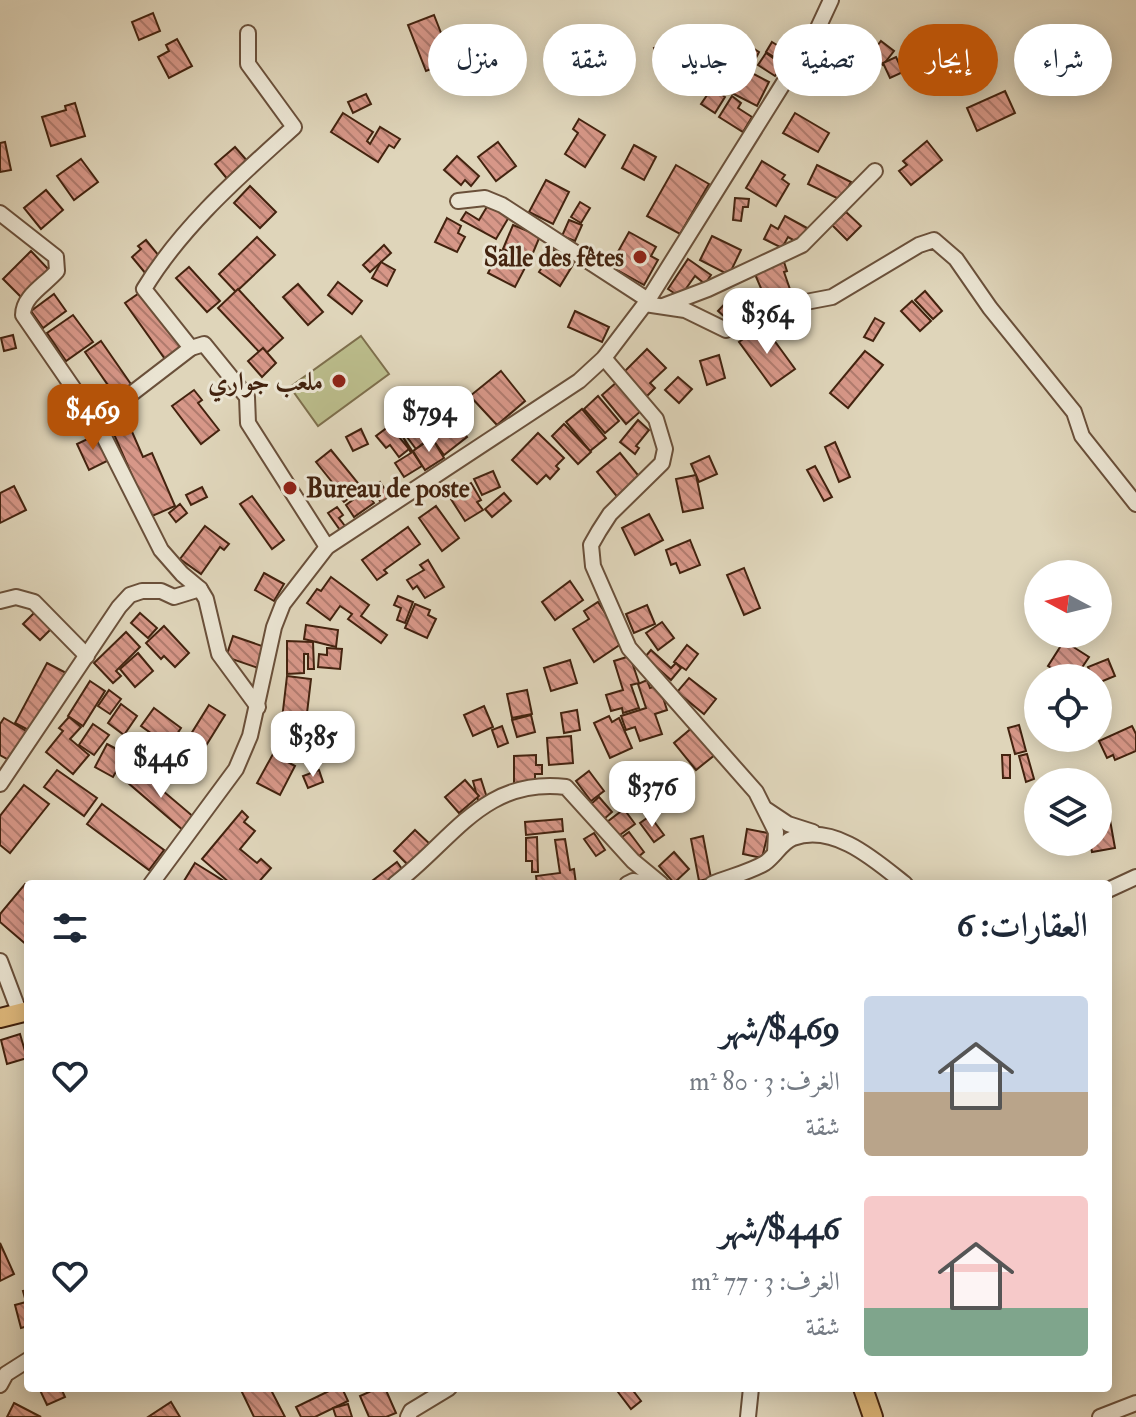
<!DOCTYPE html>
<html lang="ar">
<head>
<meta charset="utf-8">
<style>
	:root { --surface:#fff; --page:#f6f6f7; --text:#1f2937; --muted:#747a83; --accent:#b45309 }
	body { margin:0; font-family:"IM FELL Double Pica",Amiri,serif; background:var(--page); color:var(--text); direction:rtl; height:100vh; display:flex; flex-direction:column; font-size:30px; white-space:nowrap }
	* { box-sizing:border-box; margin:0 }
	p { font-size:26px; color:var(--muted) }
	.icon { flex:none; width:44px; height:44px; fill:none; stroke:currentColor; stroke-width:2; stroke-linecap:round; stroke-linejoin:round }
	.map { position:relative; flex:1; overflow:hidden; direction:ltr }
	.side { position:absolute; left:24px; top:880px; width:1088px; height:512px; display:flex; flex-direction:column; background:var(--surface); border-radius:8px; box-shadow:0 4px 20px #0003; direction:rtl }
	.side>* { flex:none }
	.banner { position:absolute; left:24px; top:24px; width:1088px; height:72px; direction:rtl; display:flex; gap:16px }
	.needle { width:52px; rotate:277deg }
	.fabs { position:absolute; left:1024px; top:560px; display:grid; gap:16px }
	.fabs a { display:grid; place-items:center; width:88px; height:88px; border-radius:50%; background:var(--surface); box-shadow:0 4px 20px #0003; font-size:40px }
	.price { position:absolute; translate:-50% -68px; padding:0 18px; border-radius:16px; background:#fff; color:#222; font-size:26px; line-height:52px; filter:drop-shadow(0 2px 4px #0008) }
	.price::after { content:''; position:absolute; left:50%; top:48px; width:24px; height:18px; margin-left:-12px; background:inherit; clip-path:polygon(0 0,100% 0,50% 100%) }
	.price.current { background:var(--accent); color:#fff }
	ul { padding:0; list-style:none }
	li { display:flex; align-items:center; gap:24px; height:200px; padding:0 24px }
	li span { display:grid; place-items:center; flex:none; width:224px; height:160px; border-radius:8px; color:#555 }
	li>.icon { margin-inline-start:auto }
	span .icon { width:96px; height:96px; fill:#fffc; stroke-width:1 }
	li b { font-size:34px }
	h2 { display:flex; justify-content:space-between; align-items:center; height:96px; padding:0 24px; font-size:34px }
	.chip { padding:0 28px; border-radius:36px; background:var(--surface); box-shadow:0 4px 20px #0003; font-size:28px; line-height:72px }
	.chip.current { background:var(--accent); color:#fff }
	.map>svg:first-child { display:block }
	.pitch { fill:#babb8a; stroke:#7e6f4c; stroke-width:2 }
	.building { fill:url(#building-back-hatch); stroke:#43230f; stroke-width:2 }
	.lines { fill:none; stroke-linecap:round; stroke-linejoin:round }
	.minor-casing { stroke:#6a503a; stroke-width:18 }
	.major-casing { stroke:#43230f; stroke-width:22 }
	.minor { stroke:#eae4d2; stroke-width:14 }
	.major { stroke:#e0ba7d; stroke-width:18 }
	.poi-dot { fill:#8f2418; stroke:#eae4d2; stroke-width:3 }
	.labels { text-anchor:middle; stroke-width:6; stroke-linejoin:round; paint-order:stroke }
	.poi-label { font-size:26px; font-weight:bold; fill:#43230f; stroke:#eae4d2; text-anchor:end }
</style>
</head>
<body>
<div class="map">
<svg width="1136" height="1417" viewBox="0 0 1136 1417">
	<defs>
		<pattern id="building-back-hatch" width="6" height="6" patternUnits="userSpaceOnUse" patternTransform="scale(2)"><rect width="6" height="6" fill="#d79788"/><path d="M-1 5l2 2M0 0l6 6M5-1l2 2" fill="none" stroke="#b07b6e"/></pattern>
	</defs>
	<rect width="100%" height="100%" fill="#dfd5ba"/>
	<filter id="stains"><feTurbulence type="fractalNoise" baseFrequency=".0025" numOctaves="4"/><feColorMatrix values="0 0 0 0 .2 0 0 0 0 .09 0 0 0 0 .02 0 0 0 .5 -.17"/></filter>
	<radialGradient id="worn" r=".72"><stop offset=".6" stop-color="#630" stop-opacity="0"/><stop offset="1" stop-color="#630" stop-opacity=".3"/></radialGradient>
	<path class="pitch" d="M361,336L389,374L318,426L290,387Z"/>
	<g class="building">
		<path d="M153,13L160,31L139,40L132,22Z"/>
		<path d="M434,15L452,61L426,71L408,25Z"/>
		<path d="M177,39L192,66L169,78L158,57L169,51L166,45Z"/>
		<path d="M881,41L894,51L883,65L870,55Z"/>
		<path d="M772,42L790,53L784,63L766,52Z"/>
		<path d="M662,44L673,67L665,71L654,48Z"/>
		<path d="M739,47L748,52L751,47L759,52L747,75L729,65Z"/>
		<path d="M766,53L783,65L775,76L758,65Z"/>
		<path d="M928,53L946,66L939,76L921,63Z"/>
		<path d="M896,57L903,72L890,78L883,63Z"/>
		<path d="M748,71L769,82L757,106L726,90L735,75L743,80Z"/>
		<path d="M712,88L725,97L715,113L701,104Z"/>
		<path d="M1005,91L1015,113L977,131L967,108Z"/>
		<path d="M366,94L371,104L353,113L348,102Z"/>
		<path d="M732,96L741,103L738,108L752,117L743,132L719,117Z"/>
		<path d="M75,103L85,136L51,146L42,117L66,110L65,106Z"/>
		<path d="M343,113L373,132L367,141L370,144L380,127L400,139L394,148L389,145L378,162L331,132Z"/>
		<path d="M795,113L829,133L818,152L783,133Z"/>
		<path d="M579,119L605,135L585,167L565,154L578,133L573,129Z"/>
		<path d="M927,141L942,160L911,185L899,171L907,165L903,161Z"/>
		<path d="M5,142L11,170L0,172V143Z"/>
		<path d="M498,142L516,166L496,181L478,157Z"/>
		<path d="M634,145L656,157L644,180L622,168Z"/>
		<path d="M235,147L249,163L229,181L215,164Z"/>
		<path d="M457,156L479,176L471,186L465,180L461,185L444,170Z"/>
		<path d="M81,159L98,182L74,200L57,176Z"/>
		<path d="M762,161L785,175L782,179L789,184L776,206L746,188Z"/>
		<path d="M676,165L709,184L680,234L647,216Z"/>
		<path d="M817,165L851,182L841,200L808,184Z"/>
		<path d="M546,180L569,192L553,224L529,212Z"/>
		<path d="M250,186L276,212L260,228L234,203Z"/>
		<path d="M46,190L63,210L41,229L24,208Z"/>
		<path d="M735,198L749,199L748,207H743L741,221L733,220Z"/>
		<path d="M580,202L590,208L581,223L571,217Z"/>
		<path d="M488,205L509,217L496,239L461,220L466,212L479,220Z"/>
		<path d="M846,212L861,226L847,240L832,225Z"/>
		<path d="M785,216L807,228L799,243L788,237L782,248L764,239L771,225L778,229Z"/>
		<path d="M447,218L461,226L458,233L465,237L457,252L435,242Z"/>
		<path d="M569,220L582,225L575,241L562,236Z"/>
		<path d="M513,225L540,236L530,260L503,249Z"/>
		<path d="M629,232L656,247L651,256L658,260L644,285L610,266Z"/>
		<path d="M712,236L741,250L729,275L700,260Z"/>
		<path d="M257,237L275,255L236,292L219,274Z"/>
		<path d="M146,240L168,267L151,280L132,257L141,249L138,246Z"/>
		<path d="M384,245L391,253L370,272L363,265Z"/>
		<path d="M500,250L527,264L515,287L488,273Z"/>
		<path d="M553,250L574,263L560,286L539,272Z"/>
		<path d="M31,251L50,271L22,298L3,279Z"/>
		<path d="M688,259L711,275L705,284L695,276L680,297L668,289Z"/>
		<path d="M381,262L395,270L387,286L372,278Z"/>
		<path d="M784,262L787,271L784,272L793,298L769,307L754,272Z"/>
		<path d="M189,267L220,301L207,312L176,278Z"/>
		<path d="M338,282L362,301L352,314L328,295Z"/>
		<path d="M298,284L323,312L308,325L283,297Z"/>
		<path d="M145,289L187,354L170,366L125,303Z"/>
		<path d="M238,289L283,338L263,356L218,308Z"/>
		<path d="M925,291L942,311L933,319L915,300Z"/>
		<path d="M54,294L66,311L43,328L31,311Z"/>
		<path d="M734,294L750,308L735,326L718,311Z"/>
		<path d="M912,301L931,321L920,331L901,311Z"/>
		<path d="M575,311L609,327L602,342L568,327Z"/>
		<path d="M73,315L93,342L66,361L47,333Z"/>
		<path d="M875,318L884,323L873,341L864,337Z"/>
		<path d="M763,325L795,369L771,386L739,342Z"/>
		<path d="M13,335L16,348L4,351L1,338Z"/>
		<path d="M101,341L135,390L119,401L85,352Z"/>
		<path d="M263,348L276,363L262,377L248,361Z"/>
		<path d="M647,349L666,368L650,383L655,388L646,397L623,373Z"/>
		<path d="M865,351L883,365L848,408L830,393Z"/>
		<path d="M719,355L725,378L707,385L700,361Z"/>
		<path d="M501,371L525,401L497,425L470,396Z"/>
		<path d="M678,377L692,389L679,403L665,390Z"/>
		<path d="M618,381L642,410L626,424L602,395Z"/>
		<path d="M194,390L202,400L198,403L219,430L201,444L172,406Z"/>
		<path d="M429,396L450,424L455,420L467,437L444,455L431,437L416,449L404,433L399,437L409,449L399,457L390,445L386,448L376,436Z"/>
		<path d="M598,396L619,421L605,433L584,409Z"/>
		<path d="M582,409L606,438L590,451L566,422Z"/>
		<path d="M126,418L143,457L152,453L175,506L150,517L110,425Z"/>
		<path d="M638,420L649,430L636,446L639,448L635,454L620,442Z"/>
		<path d="M564,424L591,452L578,464L552,436Z"/>
		<path d="M361,429L368,444L353,451L346,437Z"/>
		<path d="M538,433L564,458L556,466L559,469L550,479L546,475L537,484L512,460Z"/>
		<path d="M98,434L109,460L89,470L77,444Z"/>
		<path d="M403,437L422,466L404,477L395,463L411,453Z"/>
		<path d="M432,438L444,458L425,470L413,451Z"/>
		<path d="M835,442L850,477L839,482L825,447Z"/>
		<path d="M331,450L362,488L344,502L337,494L340,492L316,462Z"/>
		<path d="M620,453L642,480L619,499L597,472Z"/>
		<path d="M709,456L717,474L699,482L691,464Z"/>
		<path d="M815,466L832,497L824,501L807,470Z"/>
		<path d="M493,471L500,487L482,495L474,479Z"/>
		<path d="M696,475L703,508L683,512L676,479Z"/>
		<path d="M380,482L391,498L382,504L371,489Z"/>
		<path d="M471,483L481,500L477,502L483,510L465,521L449,496Z"/>
		<path d="M14,486L26,510L0,523V493Z"/>
		<path d="M202,487L207,497L191,505L186,495Z"/>
		<path d="M365,491L374,503L354,517L346,505Z"/>
		<path d="M504,493L511,501L492,517L485,509Z"/>
		<path d="M252,496L284,540L272,549L240,504Z"/>
		<path d="M180,504L187,513L176,522L169,513Z"/>
		<path d="M436,506L459,538L442,551L419,518Z"/>
		<path d="M337,507L343,515L339,518L345,526L340,530L328,513Z"/>
		<path d="M649,514L663,540L635,555L622,528Z"/>
		<path d="M205,526L229,544L224,550L220,547L201,574L180,559Z"/>
		<path d="M408,527L420,544L384,570L387,573L377,580L362,560Z"/>
		<path d="M690,540L700,565L680,573L676,563L671,565L666,550Z"/>
		<path d="M428,560L444,587L425,598L417,586L413,589L407,580L424,570L420,565Z"/>
		<path d="M744,568L760,608L744,615L727,575Z"/>
		<path d="M264,573L284,584L274,601L255,590Z"/>
		<path d="M331,577L369,605L361,616L387,635L381,643L348,619L352,614L340,606L330,620L307,603L317,589L321,591Z"/>
		<path d="M570,581L583,600L555,620L542,602Z"/>
		<path d="M398,596L413,602L405,623L397,620L401,608L394,605Z"/>
		<path d="M598,602L624,642L594,662L573,629L589,619L584,611Z"/>
		<path d="M415,604L430,610L428,615L436,619L427,638L405,628Z"/>
		<path d="M647,605L655,624L634,633L626,614Z"/>
		<path d="M38,609L55,625L40,640L23,624Z"/>
		<path d="M140,613L157,628L148,638L131,623Z"/>
		<path d="M662,622L674,638L658,650L646,633Z"/>
		<path d="M306,625L338,630L336,647L304,639Z"/>
		<path d="M164,626L189,653L175,667L164,656L161,659L146,643Z"/>
		<path d="M126,632L140,647L116,671L121,676L113,683L94,663Z"/>
		<path d="M233,636L265,647L258,668L226,657Z"/>
		<path d="M287,641L313,642L314,669H308V654H304V673L287,674Z"/>
		<path d="M1064,641L1089,657L1075,678H1067L1048,666Z"/>
		<path d="M687,645L698,654L686,670L674,662Z"/>
		<path d="M327,648L342,649L340,669L318,667L319,654L327,655Z"/>
		<path d="M651,650L671,668L676,663L681,668L671,680L645,657Z"/>
		<path d="M138,653L153,671L135,687L120,669Z"/>
		<path d="M630,656L639,683L631,685L639,708L623,713L622,708L611,711L606,695L623,690L614,661Z"/>
		<path d="M1108,659L1115,676L1098,683V678H1092L1088,667Z"/>
		<path d="M570,660L577,683L551,691L544,668Z"/>
		<path d="M47,663L70,675L38,735L15,723Z"/>
		<path d="M287,676L311,679L303,747L279,745Z"/>
		<path d="M689,678L716,699L704,714L677,692Z"/>
		<path d="M647,680L650,688L659,685L667,710L655,714L662,734L640,741L635,727L626,730L621,716L646,708L638,684Z"/>
		<path d="M90,681L105,691L83,726L68,716Z"/>
		<path d="M109,690L121,699L110,714L98,706Z"/>
		<path d="M527,690L532,714L512,718L507,694Z"/>
		<path d="M121,704L137,716L124,735L108,723Z"/>
		<path d="M209,705L225,715L184,781L168,771Z"/>
		<path d="M484,706L493,727L473,736L464,715Z"/>
		<path d="M154,708L181,728L169,746L141,726Z"/>
		<path d="M577,710L580,730L564,733L561,713Z"/>
		<path d="M531,715L535,732L517,737L512,720Z"/>
		<path d="M609,716L612,722L619,718L632,748L610,758L594,723Z"/>
		<path d="M69,717L81,727L70,739L89,755L73,774L46,752L63,731L59,728Z"/>
		<path d="M4,718L33,735L16,764L0,755V724Z"/>
		<path d="M93,724L109,735L94,755L79,745Z"/>
		<path d="M1019,725L1026,751L1015,754L1008,728Z"/>
		<path d="M502,726L508,743L498,747L492,730Z"/>
		<path d="M1132,726L1136,734V751L1115,760L1113,755L1107,758L1099,741Z"/>
		<path d="M693,727L716,754L696,770L674,743Z"/>
		<path d="M571,736L573,763L549,765L547,738Z"/>
		<path d="M107,744L126,754L113,777L95,767Z"/>
		<path d="M273,754L295,766L280,795L257,783Z"/>
		<path d="M1027,754L1034,779L1026,782L1019,756Z"/>
		<path d="M536,755V765H542V774H535V785L514,786V756Z"/>
		<path d="M1002,755H1010V778H1003Z"/>
		<path d="M640,763L654,780L639,793L625,776Z"/>
		<path d="M137,769L195,818L184,831L127,782Z"/>
		<path d="M57,770L97,798L84,816L44,787Z"/>
		<path d="M319,770L323,782L308,788L303,776Z"/>
		<path d="M589,771L604,791L591,801L576,781Z"/>
		<path d="M481,779L488,801L479,804L473,781Z"/>
		<path d="M465,780L479,796L459,813L445,797Z"/>
		<path d="M24,785L49,804L10,853L0,845V816Z"/>
		<path d="M659,786L669,801L654,811L644,796Z"/>
		<path d="M1105,792L1115,848L1092,852L1090,842H1098V793Z"/>
		<path d="M599,797L612,812L604,819L591,804Z"/>
		<path d="M102,804L164,850L149,870L87,824Z"/>
		<path d="M624,809L635,824L617,837L607,822Z"/>
		<path d="M242,811L248,817L244,822L255,831L240,849L257,863L261,859L271,868L257,884H231L202,859Z"/>
		<path d="M650,816L664,835L654,842L640,823Z"/>
		<path d="M562,819L563,831L526,835L525,822Z"/>
		<path d="M747,829L768,833L762,858L743,854Z"/>
		<path d="M415,830L432,846L410,867L394,851Z"/>
		<path d="M629,832L644,852L637,858L622,837Z"/>
		<path d="M594,833L605,850L596,856L584,839Z"/>
		<path d="M703,836L711,878L699,881L691,839Z"/>
		<path d="M537,837L538,872H532V861H526V838Z"/>
		<path d="M565,839L570,870L574,869L576,884H537L536,876L560,873L555,840Z"/>
		<path d="M674,852L689,869L674,883L659,866Z"/>
		<path d="M397,862L408,877L399,884H368Z"/>
		<path d="M195,863L227,883L226,884H189L184,881Z"/>
		<path d="M25,884L28,886V946L0,922V914Z"/>
		<path d="M20,1034L27,1058L7,1064L1,1040Z"/>
		<path d="M0,1243L14,1274L0,1281Z"/>
		<path d="M28,1290V1326L21,1328L15,1305L26,1302L23,1291Z"/>
		<path d="M39,1388H61L65,1397L47,1405Z"/>
		<path d="M240,1388H270L285,1417H254Z"/>
		<path d="M335,1388H342L348,1401L315,1417H301L296,1407Z"/>
		<path d="M378,1388H385L396,1413L386,1417H369L360,1396Z"/>
		<path d="M615,1388H631L641,1401L631,1409Z"/>
		<path d="M171,1402L180,1417H148Z"/>
		<path d="M14,1403L41,1417H7Z"/>
		<path d="M348,1404L352,1417H336L333,1408Z"/>
	</g>
	<g class="lines">
		<g class="minor-casing">
			<g id="minor">
				<path d="M458,201L485,198L502,205L648,300"/>
				<path d="M0,213L56,257L57,271C45,285 23,296 23,315L96,421"/>
				<path d="M645,304L685,310L726,330L769,309L832,297L919,245L934,240L956,259L990,308L1074,412L1082,436L1136,504"/>
				<path d="M663,306L708,289L802,245L875,171"/>
				<path d="M191,348L144,289C182,226 240,176 294,127L248,64V33"/>
				<path d="M604,358L656,419L665,449L662,463L610,514L599,531L591,545L593,566L629,648L756,792L776,832L775,853"/>
				<path d="M0,601L16,597L34,602L87,656"/>
				<path d="M258,707L219,654L206,599L200,589L182,574L161,550L96,421L191,348L204,344L247,397L248,423L327,547"/>
				<path d="M0,784L119,607L130,595L142,591H161L174,597L200,589"/>
				<path d="M767,810L788,824L813,832"/>
				<path d="M151,884L236,769L250,736L274,627L283,604L327,547L579,381L604,358L648,300L818,28L831,0"/>
				<path d="M395,884C453,840 484,777 566,787L633,861L661,884"/>
				<path d="M627,884L633,881L652,884"/>
				<path d="M712,884C729,877 750,872 765,863C775,856 782,842 793,838C834,823 875,860 905,884"/>
				<path d="M1108,890L1136,877"/>
				<path d="M0,961L20,1014"/>
				<path d="M0,1385L6,1374L28,1360"/>
				<path d="M408,1417L411,1411L449,1388"/>
				<path d="M748,1417L751,1388"/>
				<path d="M1100,1417L1136,1403"/>
			</g>
		</g>
		<g class="major-casing">
			<g id="major">
				<path d="M0,1018L28,1011"/>
				<path d="M863,1388L873,1417"/>
			</g>
		</g>
		<use href="#minor" class="minor"/>
		<use href="#major" class="major"/>
	</g>
	<g class="poi-dot">
		<circle cx="640" cy="257" r="8"/>
		<circle cx="339" cy="381" r="8"/>
		<circle cx="290" cy="488" r="8"/>
	</g>
	<g class="labels">
		<g class="poi-label">
			<text x="624" y="266">Salle des fêtes</text>
			<text x="323" y="390">ملعب جواري</text>
			<text x="306" y="497" text-anchor="start">Bureau de poste</text>
		</g>
	</g>
	<rect width="100%" height="100%" filter="url(#stains)"/>
	<rect width="100%" height="100%" fill="url(#worn)"/>
</svg>
<div class="fabs">
<a><svg class="needle" viewBox="-14 -14 28 28"><path d="M0-13l5 13h-10z" fill="#e53935"/><path d="M0 13l5-13h-10z" fill="#747a83"/></svg></a>
<a><svg class="icon" aria-label="locate" viewBox="0 0 24 24"><circle cx="12" cy="12" r="6"/><path d="M12 2v4M12 18v4M2 12h4M18 12h4"/></svg></a>
<a><svg class="icon" aria-label="layers" viewBox="0 0 24 24"><path d="M12 4l9 5-9 5-9-5zM3 14l9 5 9-5"/></svg></a>
</div>
<b class="price" style="left:767px;top:356px">$364</b>
<b class="price current" style="left:93px;top:452px">$469</b>
<b class="price" style="left:429px;top:454px">$794</b>
<b class="price" style="left:313px;top:779px">$385</b>
<b class="price" style="left:161px;top:800px">$446</b>
<b class="price" style="left:652px;top:829px">$376</b>
<div class="banner">
<a class="chip">شراء</a>
<a class="chip current">إيجار</a>
<a class="chip">تصفية</a>
<a class="chip">جديد</a>
<a class="chip">شقة</a>
<a class="chip">منزل</a>
</div>
<section class="side">
<h2>العقارات: 6<svg class="icon" aria-label="filters" viewBox="0 0 24 24"><path d="M4 7h16M4 17h16"/><circle cx="9" cy="7" r="2"/><circle cx="15" cy="17" r="2"/></svg></h2>
<ul>
<li><span style="background:linear-gradient(#c9d6e8 60%,#b9a48a 0)"><svg class="icon" aria-label="home" viewBox="0 0 24 24"><path d="M3 11l9-7 9 7M6 9v11h12V9"/></svg></span><div><b>$469/شهر</b><p>الغرف: 3 · 80 m²</p><p>شقة</p></div><svg class="icon" aria-label="heart" viewBox="0 0 24 24"><path d="M12 20l-8-8c-3-5 5-10 8-4 3-6 11-1 8 4z"/></svg></li>
<li><span style="background:linear-gradient(#f6c9c9 70%,#7fa58c 0)"><svg class="icon" aria-label="home" viewBox="0 0 24 24"><path d="M3 11l9-7 9 7M6 9v11h12V9"/></svg></span><div><b>$446/شهر</b><p>الغرف: 3 · 77 m²</p><p>شقة</p></div><svg class="icon" aria-label="heart" viewBox="0 0 24 24"><path d="M12 20l-8-8c-3-5 5-10 8-4 3-6 11-1 8 4z"/></svg></li>
</ul>
</section>
</div>
</body>
</html>
